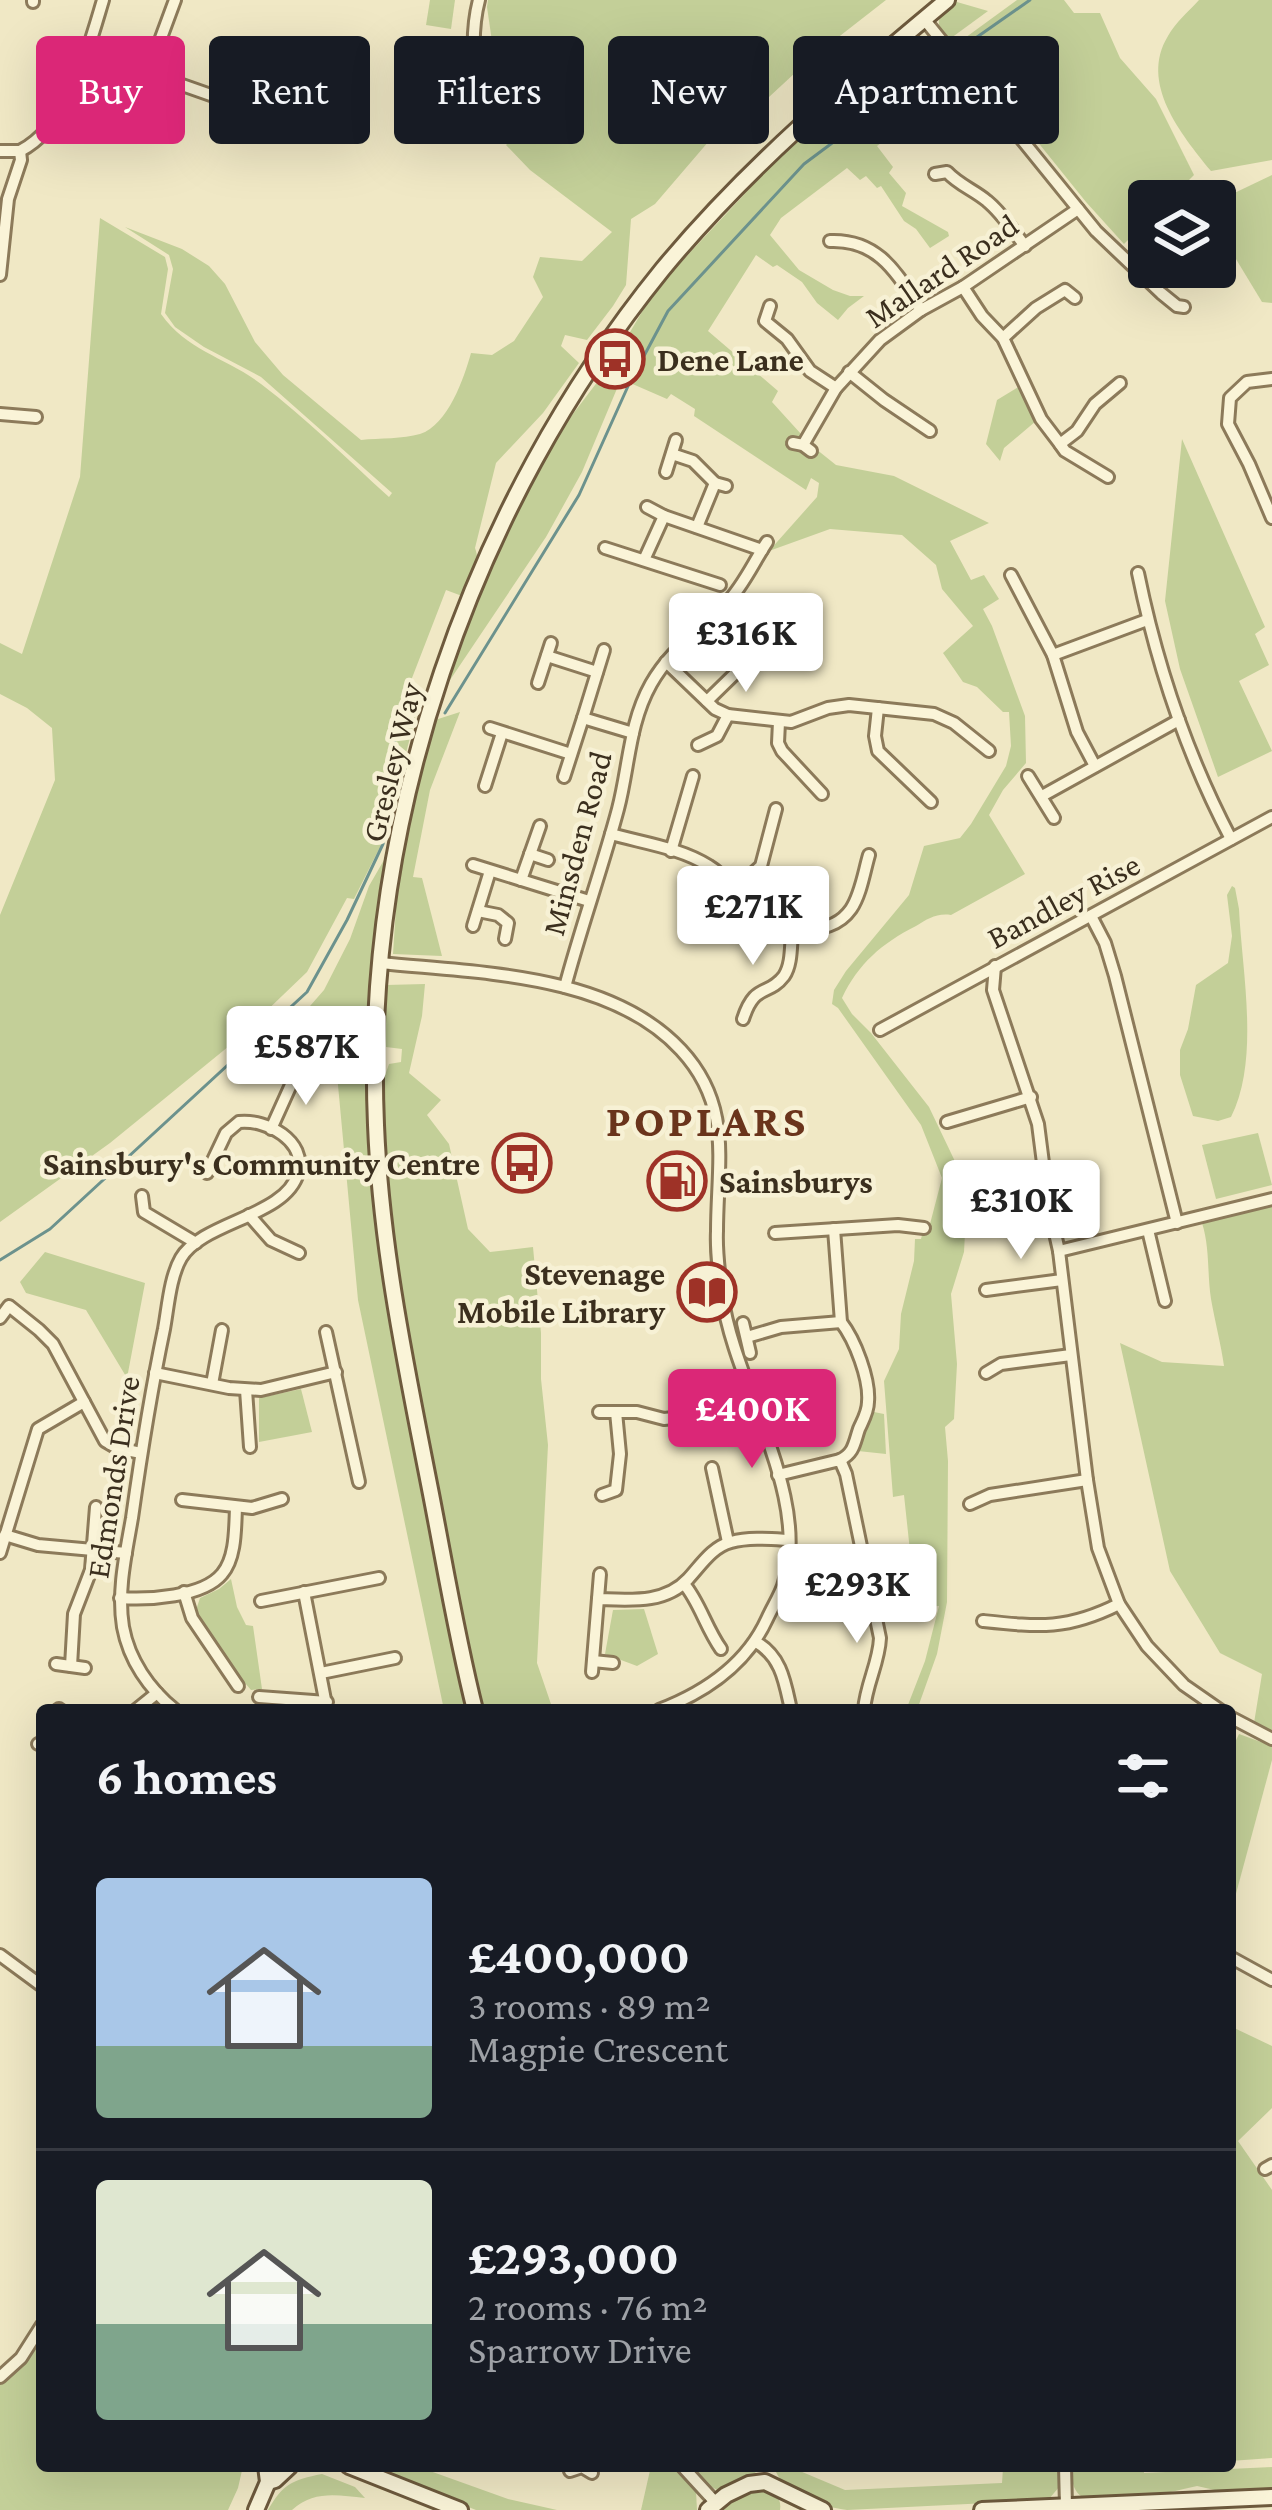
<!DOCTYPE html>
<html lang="en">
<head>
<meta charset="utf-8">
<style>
	:root { --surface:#171b24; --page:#20242c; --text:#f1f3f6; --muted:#9ea1a6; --line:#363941; --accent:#db2777 }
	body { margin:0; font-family:"Crimson Pro",serif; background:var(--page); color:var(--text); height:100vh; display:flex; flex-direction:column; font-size:45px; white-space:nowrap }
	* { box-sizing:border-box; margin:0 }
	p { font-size:39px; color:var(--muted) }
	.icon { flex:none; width:66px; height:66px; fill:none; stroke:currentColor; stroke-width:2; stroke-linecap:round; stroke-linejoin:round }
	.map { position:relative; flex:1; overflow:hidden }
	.side { position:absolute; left:36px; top:1704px; width:1200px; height:768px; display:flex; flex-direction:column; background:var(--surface); border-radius:12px; box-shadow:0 12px 48px #0002 }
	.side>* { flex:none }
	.guide { position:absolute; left:36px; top:36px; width:1200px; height:108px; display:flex; gap:24px }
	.buttons { position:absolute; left:1128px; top:180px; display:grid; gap:24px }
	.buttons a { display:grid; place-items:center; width:108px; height:108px; border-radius:12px; background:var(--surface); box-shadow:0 12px 48px #0002; font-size:60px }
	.price { position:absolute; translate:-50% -102px; padding:0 27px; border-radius:12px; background:#fff; color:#222; font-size:39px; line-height:78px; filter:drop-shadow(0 3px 6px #0008) }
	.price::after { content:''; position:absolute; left:50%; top:72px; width:36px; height:27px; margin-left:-18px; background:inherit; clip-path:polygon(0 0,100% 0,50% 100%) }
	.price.selected { background:var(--accent); color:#fff }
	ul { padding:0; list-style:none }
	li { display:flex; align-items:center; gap:36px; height:300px; padding:0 60px }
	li+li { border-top:3px solid var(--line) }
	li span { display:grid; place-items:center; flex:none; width:336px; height:240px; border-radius:12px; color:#555 }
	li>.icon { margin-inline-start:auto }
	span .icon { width:144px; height:144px; fill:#fffc; stroke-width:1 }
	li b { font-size:51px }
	h2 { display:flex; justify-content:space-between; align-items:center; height:144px; padding:0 60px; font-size:51px }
	.tag { padding:0 42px; border-radius:12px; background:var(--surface); box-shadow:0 12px 48px #0002; font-size:42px; line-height:108px }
	.tag.selected { background:var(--accent); color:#fff }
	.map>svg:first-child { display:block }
	.green { fill:#c3cf98 }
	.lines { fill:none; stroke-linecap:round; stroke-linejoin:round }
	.stream { stroke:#6c928d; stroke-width:3 }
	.street-casing { stroke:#8c7a5a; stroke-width:16 }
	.secondary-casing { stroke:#6e5a3d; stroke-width:20 }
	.street { stroke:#faf4d8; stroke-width:10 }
	.secondary { stroke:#faf4d8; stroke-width:14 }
	.labels { text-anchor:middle; stroke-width:9; stroke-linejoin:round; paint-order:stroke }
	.street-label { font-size:33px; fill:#3b2f1e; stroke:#f7f1d5 }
	.poi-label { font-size:33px; font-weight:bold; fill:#3b2f1e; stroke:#f7f1d5; text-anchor:start }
	.district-label { font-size:45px; font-weight:bold; letter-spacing:3px; fill:#6a341c; stroke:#f7f1d5 }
</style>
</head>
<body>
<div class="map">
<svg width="1272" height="2510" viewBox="0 0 1272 2510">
	<rect width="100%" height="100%" fill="#f0e8c5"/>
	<g class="green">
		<path d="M430,0H455L451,29L426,25Z"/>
		<path d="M488,0H886L809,60L756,109L739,106L655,204L631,219L626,285L613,306L587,340L565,335L561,346L579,363L543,413L496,463L475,548C482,567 472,580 462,596L446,590L412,678L415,719L382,843L354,899L347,898L307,972L234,1042L110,1143L0,1222V915L55,780L52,728L27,708L0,694V643L22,654L80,477L100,218L165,257L168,269L161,314C188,352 226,357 261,384C306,418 347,459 389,497L392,493L261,377L204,347L175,327L165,313L173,269L169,255L125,227L182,249L209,266L225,284L255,342L283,375L361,440C380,438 403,439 420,434C448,425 464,378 471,353L492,355L514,341L543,297L533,277L540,257L582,261L612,232L530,170L506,145L513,138L540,126L548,128L545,124L496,121V69L487,7Z"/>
		<path d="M1017,0H1064L1074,13H1100L1120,58L1156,99L1194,175L1168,201H1149V219L1124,244L1086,202L958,43Z"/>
		<path d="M1199,0H1272V160L1211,171C1181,134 1139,83 1168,36C1175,23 1189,11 1199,0Z"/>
		<path d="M957,2L988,11L947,41C934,25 936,11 957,2Z"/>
		<path d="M922,39L962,81L877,146L893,167L889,173L906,193L902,206L948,232L949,236L930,248L916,229L904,221L881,186L877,188L866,176L860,180L847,168L781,218L770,235L799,270L833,290L850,296H864L848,308L838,320L817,303L802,282L777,265L773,267L756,255L708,331L778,391L772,402L811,445L836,465L894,476L989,523L950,541L971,580L984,575L999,599L983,609L992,626L1025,716L1026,763L1003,790L989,815L1025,874L951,915C936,913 928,919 916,926C882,943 858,964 842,998L852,1014L871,1033L929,1107L962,1176L966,1215L964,1252L951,1294L957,1364L954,1419L945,1427L948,1461L947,1602L937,1654L917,1710H906L925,1661L939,1606L916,1607L904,1495L893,1497L884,1381L899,1349L901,1314L914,1261L915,1239H921L924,1227L930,1224L942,1178L921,1125L838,1008L832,1004L834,990L846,971L909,895L924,846L960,838L971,824L1006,766L1011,746L1009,712H1003L977,687L963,682L943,653L973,626L942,589L936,565L902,535L830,529L769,551L817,497L819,483L811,478L806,490L694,416L695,409L671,394L667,399L621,379L582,472L546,537L448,683L471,615L516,512L563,427L611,364L655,290L797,138Z"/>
		<path d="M1272,175V303L1262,302L1222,236L1226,197Z"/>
		<path d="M1020,386L1036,421L1004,448L1000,461L986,444L997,400Z"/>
		<path d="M1182,439L1265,627L1255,634L1269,665L1239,681L1272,751L1218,777L1180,669L1165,601Z"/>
		<path d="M460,712L430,790L413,877L422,878L442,956L393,954L398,876L415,791L435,720Z"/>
		<path d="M388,853L371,1014L361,1033L359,1047L370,1084L372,1187L383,1276L466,1710H444L358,1300L335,1053L290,1029L324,990L350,939L369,886Z"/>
		<path d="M1232,886L1235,888L1239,909C1242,973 1260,1059 1231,1117L1218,1121L1193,1116L1180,1075V1050L1188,1029L1196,985L1228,963L1232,936L1227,895Z"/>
		<path d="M425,984L422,1016L409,1073L441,1100L427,1115L449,1144L468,1229L490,1252L533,1247L541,1333V1379L548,1445L537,1663L553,1710H482L479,1703L408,1356L386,1201L381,1087L389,1064L401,1062L402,1049L386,1047L383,1019L386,985Z"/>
		<path d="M1258,1133L1272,1185L1216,1199L1202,1145Z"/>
		<path d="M1272,1205V1731L1254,1723L1262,1674L1220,1653L1170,1571L1120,1343L1162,1362L1224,1366C1221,1344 1215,1322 1211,1299C1207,1273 1210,1248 1202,1223Z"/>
		<path d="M45,1252L145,1283L127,1378L86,1310L26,1293L20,1282Z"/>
		<path d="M301,1389L312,1432L259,1442V1398Z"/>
		<path d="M874,1412L884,1414L886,1454L858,1451Z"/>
		<path d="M231,1579L237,1607L246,1625L253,1626L262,1689L251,1690L222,1656L196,1610L200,1598L219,1589Z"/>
		<path d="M644,1609L658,1654L637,1666L605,1654L613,1610Z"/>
		<path d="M1239,1734L1272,1746V1760L1230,1916V1753Z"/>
		<path d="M1230,2026L1272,2046V2108L1238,2141L1272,2190V2458L1230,2461Z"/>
		<path d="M41,2336L42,2466H243L238,2488L228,2510H0V2385L17,2370Z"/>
		<path d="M365,2466H416L508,2499L557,2510H476Z"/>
		<path d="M651,2466H677L696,2491L697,2510H641Z"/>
		<path d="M688,2466H707L713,2471L725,2466H761L750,2479L717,2490L703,2482Z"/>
		<path d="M774,2466H788L845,2490L1002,2483L1003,2468L1059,2466L1060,2486L1048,2500L847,2510C822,2507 780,2493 774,2466Z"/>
		<path d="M1071,2466H1152L1144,2467V2473L1272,2467V2492L1228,2493L1197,2486L1153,2496L1089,2500C1072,2494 1072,2482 1071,2466Z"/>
		<path d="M322,2474L355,2487L365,2498C337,2495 314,2490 292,2510H268C283,2484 292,2480 322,2474Z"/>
		<path d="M761,2488C773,2492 782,2496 780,2510H713L721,2504Z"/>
	</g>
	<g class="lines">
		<g class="stream">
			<path d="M960,49L1030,0"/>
			<path d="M445,713L579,495L629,384L668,311L804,164L942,61"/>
			<path d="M0,1260L50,1229L307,992L347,920L383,844L401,774L393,747L400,719L408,711"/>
		</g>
		<g class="street-casing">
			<g id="street">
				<path d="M479,0C470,34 473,80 484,113"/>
				<path d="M33,2V0"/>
				<path d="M924,19L1096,231L1161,293L1177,306L1184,307"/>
				<path d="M87,52L148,73L175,0"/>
				<path d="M148,73L242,106L265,111L349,119"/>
				<path d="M0,151H20"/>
				<path d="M20,151C69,126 88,50 103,0"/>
				<path d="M935,174L947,172C959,185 974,190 987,201C1002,213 1013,231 1025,246"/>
				<path d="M830,241C879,239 897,274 921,310"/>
				<path d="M0,275L8,199L21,160L20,151"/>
				<path d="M963,287L982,316L1003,338L1041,419L1060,444L1065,451L1108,477"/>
				<path d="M770,306L765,321L787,339L810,371L836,388"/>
				<path d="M1003,338L1036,308L1065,290L1075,298"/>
				<path d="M849,372L884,400L930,431"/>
				<path d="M1272,379L1247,382L1230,398L1228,424L1249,464L1272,518"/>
				<path d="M0,414L36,417"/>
				<path d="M793,443L803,445L811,451"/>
				<path d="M1060,444L1077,431L1095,404L1120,383"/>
				<path d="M803,445L836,388L880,340L921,310L963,287L1078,209"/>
				<path d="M672,454L693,461L715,483L726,486"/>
				<path d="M666,472L676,440"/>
				<path d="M647,507L664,516L762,550"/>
				<path d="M697,527L715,483"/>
				<path d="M605,548L720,585"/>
				<path d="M644,560L664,516"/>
				<path d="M1138,573C1157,666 1187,755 1231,839"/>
				<path d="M1011,575L1053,655L1077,732L1095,766"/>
				<path d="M727,603L789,659"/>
				<path d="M604,650L583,718L633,733"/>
				<path d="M1053,655L1147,620"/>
				<path d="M547,656L597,672"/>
				<path d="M666,662L715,709L728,715L791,722L828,708L849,705L934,714L954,723L989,751"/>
				<path d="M538,683L551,643"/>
				<path d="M707,701L753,656"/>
				<path d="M878,708L875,736L878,751L931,802"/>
				<path d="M779,722L778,743L782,751L822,794"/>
				<path d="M490,728L571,754"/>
				<path d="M698,745L717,736L728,715"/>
				<path d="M1028,776L1054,818"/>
				<path d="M564,777L583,718"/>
				<path d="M485,786L502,733"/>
				<path d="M1042,796L1179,720"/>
				<path d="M611,834C643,843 681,848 709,866C726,876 735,892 750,905C776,928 828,942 851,909C861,894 864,872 869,855"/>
				<path d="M671,851L693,776"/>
				<path d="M530,854L548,860"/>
				<path d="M473,865L589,901"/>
				<path d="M521,880L540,826"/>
				<path d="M736,889L761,866L776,809"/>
				<path d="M478,911L498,915L508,923L505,939"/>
				<path d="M1091,916L1105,943L1115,976L1177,1223"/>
				<path d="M473,926L490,871"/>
				<path d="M381,963C477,973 610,973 681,1050C733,1106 717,1163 717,1231C716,1253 719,1274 722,1295C734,1386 813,1496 783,1586C779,1597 772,1608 767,1619C746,1665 706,1692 659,1710"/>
				<path d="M995,966L993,990L1038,1124L1048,1202L1059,1251L1087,1480L1098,1548L1119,1604L1147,1646L1184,1685L1220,1710"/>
				<path d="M565,987C581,927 602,869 618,809C629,767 629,723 651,684C672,647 699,634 726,604C744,585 753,563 767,542"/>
				<path d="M743,1019C755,982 768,997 784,976C793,963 790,941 793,926"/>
				<path d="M880,1030L1272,817"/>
				<path d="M289,1063L311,1073"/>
				<path d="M947,1122L1031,1097"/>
				<path d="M271,1129L299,1067"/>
				<path d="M142,1196L144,1212L196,1243"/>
				<path d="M972,1214L1048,1202"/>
				<path d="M249,1215L271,1240L299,1253"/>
				<path d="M834,1229L841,1322C855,1340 870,1379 868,1402C868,1412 863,1420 859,1429C854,1444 854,1453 840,1460"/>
				<path d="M1148,1230L1165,1301"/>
				<path d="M775,1233L898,1225L924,1228"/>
				<path d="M1059,1251L1272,1199"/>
				<path d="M986,1290L1062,1280"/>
				<path d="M0,1318L9,1306L39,1330L53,1344L105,1441L117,1448L141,1453"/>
				<path d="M743,1323L750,1353"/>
				<path d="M326,1332L359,1482"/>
				<path d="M747,1337L781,1327L841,1322"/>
				<path d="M155,1373L229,1388L261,1390L336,1372"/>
				<path d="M986,1373L1001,1364L1071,1355"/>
				<path d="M212,1384L222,1330"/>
				<path d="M246,1390L250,1447"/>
				<path d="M599,1412H637L664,1419L683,1417L714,1420L754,1407"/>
				<path d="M712,1468L728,1542"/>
				<path d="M778,1475L840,1460L846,1474L880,1638C879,1663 866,1684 864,1710"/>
				<path d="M602,1495L616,1490L620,1454L616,1412"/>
				<path d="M182,1500L252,1508L282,1499"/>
				<path d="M970,1504L990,1495L1087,1480"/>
				<path d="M5,1535L38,1545L126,1553"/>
				<path d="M0,1553L38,1429L84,1402"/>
				<path d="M684,1584C699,1601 706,1628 721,1649"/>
				<path d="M184,1592L192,1618L238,1686"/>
				<path d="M304,1592L327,1710"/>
				<path d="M120,1598C148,1600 203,1597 222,1574C236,1558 235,1528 236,1508"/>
				<path d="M598,1599C630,1600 665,1604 688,1579C701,1565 712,1547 731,1542C749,1537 771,1539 789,1540"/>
				<path d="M261,1601L379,1578"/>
				<path d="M983,1621C1040,1627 1067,1630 1119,1604"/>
				<path d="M756,1642C782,1657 785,1683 791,1710"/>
				<path d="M593,1661L613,1663"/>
				<path d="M56,1664L85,1668"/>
				<path d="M71,1666L74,1614L91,1570L96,1507"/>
				<path d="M592,1672L600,1574"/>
				<path d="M321,1673L395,1658"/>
				<path d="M259,1697L327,1702"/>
				<path d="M59,1710V1709"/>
				<path d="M136,1710L157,1693"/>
				<path d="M175,1710C149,1689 129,1660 123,1627C117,1591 126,1553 132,1518C141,1454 151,1391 164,1329C168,1307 170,1277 181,1258C203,1221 286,1217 298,1173C307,1141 267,1119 239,1122L226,1133L207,1173"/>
				<path d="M1230,1717L1272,1739"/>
				<path d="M38,1744L42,1745"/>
				<path d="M0,1955L42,1986"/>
				<path d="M1230,1957L1272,1980"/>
				<path d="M1265,2169L1272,2165"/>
				<path d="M0,2377L21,2358L42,2325"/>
				<path d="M682,2466L715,2502"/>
				<path d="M1065,2466L1066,2506"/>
				<path d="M570,2471L582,2467L592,2473"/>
			</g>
		</g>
		<g class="secondary-casing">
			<g id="secondary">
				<path d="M475,1710C457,1639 445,1566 431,1494C407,1371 381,1250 376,1125C363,820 470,507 662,270C746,168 846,84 947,0"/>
				<path d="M349,2466L460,2510"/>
				<path d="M268,2482L275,2480L290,2466"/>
				<path d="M256,2510L268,2482L266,2466"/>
				<path d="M708,2510L726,2495L749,2484L765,2482L823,2510"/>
				<path d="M982,2510L1272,2497"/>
			</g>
		</g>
		<use href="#street" class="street"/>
		<use href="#secondary" class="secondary"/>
	</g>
	<defs>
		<g id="bus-ring" transform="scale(3)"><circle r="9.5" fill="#f7f1d5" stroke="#9e3227" stroke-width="1.5"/><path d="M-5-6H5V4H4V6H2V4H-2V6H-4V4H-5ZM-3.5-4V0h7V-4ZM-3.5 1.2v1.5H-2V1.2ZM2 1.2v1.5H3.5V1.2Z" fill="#9e3227"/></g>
		<g id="fuel-ring" transform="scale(3)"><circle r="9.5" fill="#f7f1d5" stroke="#9e3227" stroke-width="1.5"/><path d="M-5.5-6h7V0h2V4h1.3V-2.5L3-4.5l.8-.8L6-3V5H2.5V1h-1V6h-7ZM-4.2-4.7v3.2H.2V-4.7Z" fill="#9e3227"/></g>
		<g id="library-ring" transform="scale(3)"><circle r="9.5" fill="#f7f1d5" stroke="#9e3227" stroke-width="1.5"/><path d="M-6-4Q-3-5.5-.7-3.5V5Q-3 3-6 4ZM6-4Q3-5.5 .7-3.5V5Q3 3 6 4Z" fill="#9e3227"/></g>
	</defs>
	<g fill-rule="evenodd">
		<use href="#bus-ring" x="615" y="359"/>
		<use href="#bus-ring" x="522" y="1163"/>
		<use href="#fuel-ring" x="677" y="1181"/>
		<use href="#library-ring" x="707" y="1292"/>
	</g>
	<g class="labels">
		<g class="street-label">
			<text transform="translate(941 270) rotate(-34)" y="12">Mallard Road</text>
			<text transform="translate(391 762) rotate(-76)" y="12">Gresley Way</text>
			<text transform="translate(576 843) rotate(-75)" y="12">Minsden Road</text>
			<text transform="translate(1063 900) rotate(-28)" y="12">Bandley Rise</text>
			<text transform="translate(112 1477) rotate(-81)" y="12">Edmonds Drive</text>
		</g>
		<g class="poi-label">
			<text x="657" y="371">Dene Lane</text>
			<text x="480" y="1175" text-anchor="end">Sainsbury's Community Centre</text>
			<text x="719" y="1193">Sainsburys</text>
			<text x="665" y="1285" text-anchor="end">Stevenage<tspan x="665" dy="38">Mobile Library</tspan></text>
		</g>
		<g class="district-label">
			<text x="707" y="1136">POPLARS</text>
		</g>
	</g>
</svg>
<div class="buttons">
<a><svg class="icon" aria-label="layers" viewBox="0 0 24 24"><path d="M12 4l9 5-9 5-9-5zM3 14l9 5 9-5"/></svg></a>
</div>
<b class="price" style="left:746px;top:695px">£316K</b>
<b class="price" style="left:753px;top:968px">£271K</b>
<b class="price" style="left:306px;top:1108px">£587K</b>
<b class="price" style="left:1021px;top:1262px">£310K</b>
<b class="price selected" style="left:752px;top:1471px">£400K</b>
<b class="price" style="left:857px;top:1646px">£293K</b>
<div class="guide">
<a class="tag selected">Buy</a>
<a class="tag">Rent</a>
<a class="tag">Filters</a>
<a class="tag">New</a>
<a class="tag">Apartment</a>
</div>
<section class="side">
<h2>6 homes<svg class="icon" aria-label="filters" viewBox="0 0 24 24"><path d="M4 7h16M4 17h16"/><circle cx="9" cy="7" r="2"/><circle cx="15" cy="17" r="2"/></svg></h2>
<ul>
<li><span style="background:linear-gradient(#a9c7e8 70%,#7fa58c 0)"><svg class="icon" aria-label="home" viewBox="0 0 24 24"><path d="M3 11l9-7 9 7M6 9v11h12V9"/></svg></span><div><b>£400,000</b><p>3 rooms · 89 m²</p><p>Magpie Crescent</p></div></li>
<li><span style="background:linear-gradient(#dfe7d0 60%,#7fa58c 0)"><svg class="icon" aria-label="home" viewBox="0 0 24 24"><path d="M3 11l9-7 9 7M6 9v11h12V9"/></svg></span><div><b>£293,000</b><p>2 rooms · 76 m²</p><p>Sparrow Drive</p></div></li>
</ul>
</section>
</div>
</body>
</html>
